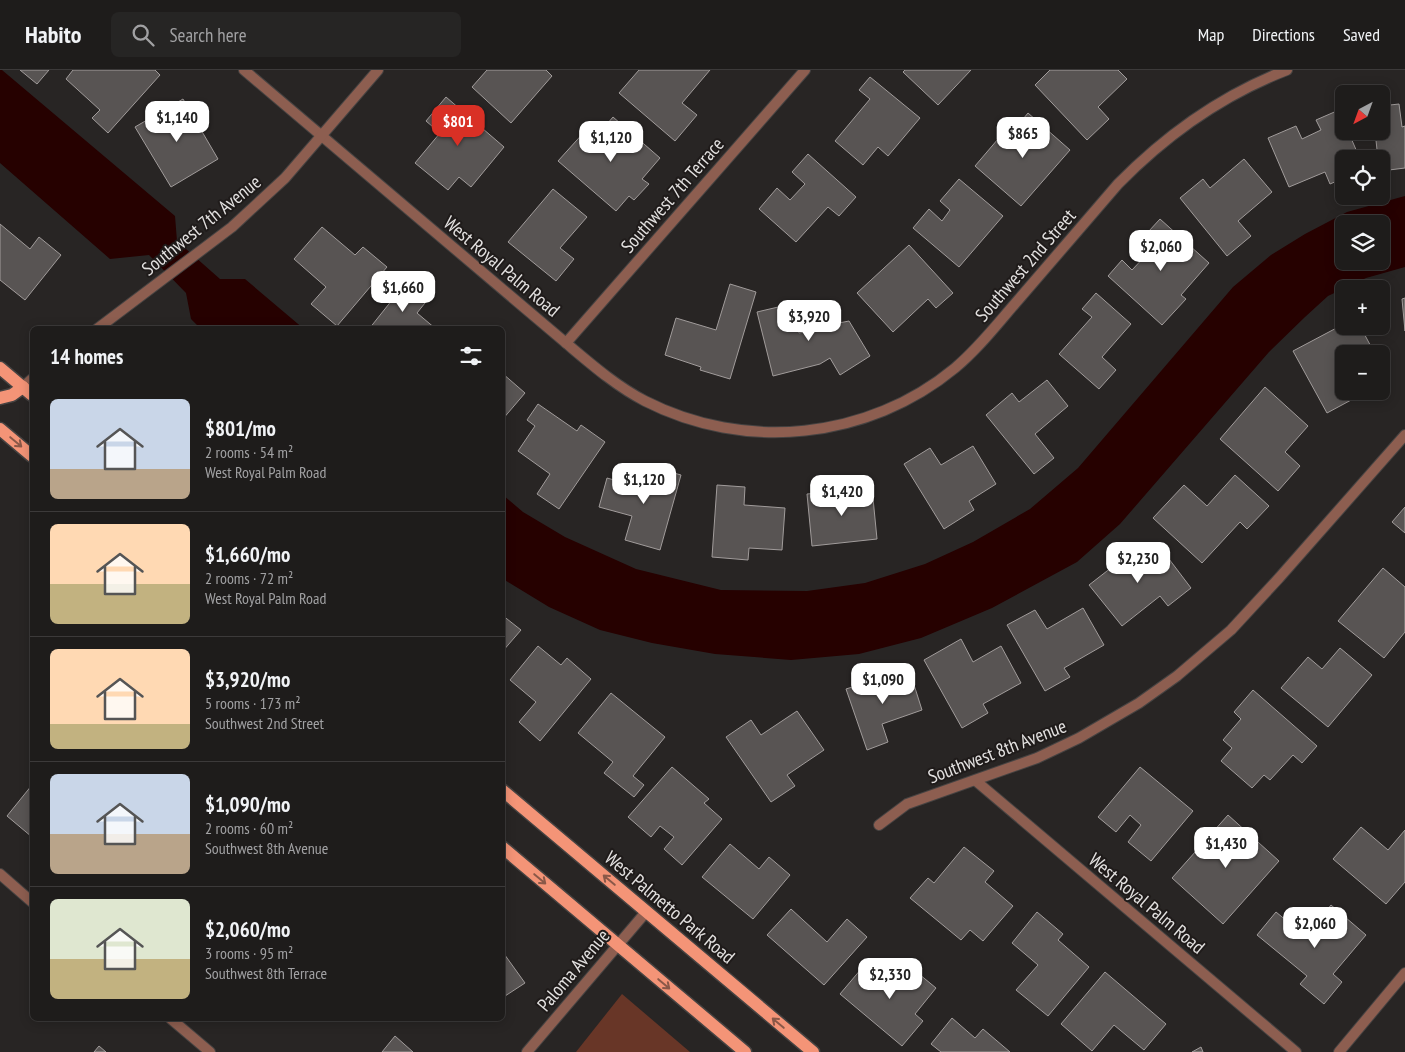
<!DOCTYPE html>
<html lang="en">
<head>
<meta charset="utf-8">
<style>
	:root { --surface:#1e1c1b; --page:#262524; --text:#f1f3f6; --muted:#a1a1a3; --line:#3c3a3a; --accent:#d93025 }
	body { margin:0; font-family:"PT Sans Narrow",sans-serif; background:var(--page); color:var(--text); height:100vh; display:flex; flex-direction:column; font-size:19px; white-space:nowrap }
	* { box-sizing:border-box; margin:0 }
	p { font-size:16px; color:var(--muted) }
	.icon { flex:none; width:28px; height:28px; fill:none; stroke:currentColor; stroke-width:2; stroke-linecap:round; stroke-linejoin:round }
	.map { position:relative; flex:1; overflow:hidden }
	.details { position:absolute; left:30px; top:256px; width:475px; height:695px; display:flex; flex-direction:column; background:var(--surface); border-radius:8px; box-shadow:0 2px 12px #0003,0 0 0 1px var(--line) }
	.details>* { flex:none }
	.needle { width:32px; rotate:221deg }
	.buttons { position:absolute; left:1335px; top:15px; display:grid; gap:10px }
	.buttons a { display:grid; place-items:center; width:55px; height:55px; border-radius:8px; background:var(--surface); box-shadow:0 2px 12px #0003,0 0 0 1px var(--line); font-size:25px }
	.price { position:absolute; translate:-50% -42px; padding:0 11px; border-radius:10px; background:#fff; color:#222; font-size:16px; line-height:32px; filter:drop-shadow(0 1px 2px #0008) }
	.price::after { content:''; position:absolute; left:50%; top:30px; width:15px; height:11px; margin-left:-8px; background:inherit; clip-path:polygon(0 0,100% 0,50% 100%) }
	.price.current { background:var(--accent); color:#fff }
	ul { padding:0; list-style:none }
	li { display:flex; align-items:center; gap:15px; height:125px; padding:0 20px }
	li+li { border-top:1px solid var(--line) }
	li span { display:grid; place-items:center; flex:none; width:140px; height:100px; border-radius:8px; color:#555 }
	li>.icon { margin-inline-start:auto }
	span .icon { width:60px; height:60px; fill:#fffc; stroke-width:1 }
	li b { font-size:21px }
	h2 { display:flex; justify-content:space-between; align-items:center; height:60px; padding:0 20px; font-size:21px }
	header { display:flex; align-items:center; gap:30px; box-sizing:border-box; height:70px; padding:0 25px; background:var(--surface); border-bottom:1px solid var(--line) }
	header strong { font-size:24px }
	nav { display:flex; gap:28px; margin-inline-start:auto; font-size:18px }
	.search { width:350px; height:45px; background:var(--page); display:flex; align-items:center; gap:12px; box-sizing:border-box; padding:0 18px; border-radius:8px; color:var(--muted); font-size:19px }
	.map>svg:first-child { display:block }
	.green { fill:#683627 }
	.water { fill:#260100; fill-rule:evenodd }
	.building { fill:#585453; stroke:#a19c9b }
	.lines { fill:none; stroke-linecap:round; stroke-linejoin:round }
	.street-casing { stroke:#464342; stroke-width:12 }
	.primary-casing { stroke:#464342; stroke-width:15 }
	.street { stroke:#8d5e50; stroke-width:10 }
	.primary { stroke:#f49477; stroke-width:12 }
	.oneway { stroke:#8a5848 }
	.labels { text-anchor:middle; stroke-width:4; stroke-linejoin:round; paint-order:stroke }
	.street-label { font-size:19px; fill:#e3e1e0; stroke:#1f1b1a }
</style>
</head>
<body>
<header>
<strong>Habito</strong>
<div class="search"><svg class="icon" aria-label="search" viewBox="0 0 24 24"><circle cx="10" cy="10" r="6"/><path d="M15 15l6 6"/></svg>Search here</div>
<nav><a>Map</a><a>Directions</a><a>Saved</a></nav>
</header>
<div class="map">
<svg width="1405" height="982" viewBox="0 0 1405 982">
	<rect width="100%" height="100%" fill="#282524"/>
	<path class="green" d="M622,924L690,982H576Z"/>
	<g class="water">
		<path d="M0,0H2L175,146L177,171L220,209H245L304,259H201L191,249L186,223L149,185L110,189L0,93Z"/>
		<path d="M1405,126V197L1366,208L1328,226L1305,247L1269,282L1120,454L1077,492L992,538L921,568L859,584L791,590L715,584L652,573L600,560L549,537L503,509V425L523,442L565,467L636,499L721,520L807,521L865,513L925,494L973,472L1030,439L1078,398L1233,217L1271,185L1305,164L1347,142ZM1344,154H1381V191H1344Z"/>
	</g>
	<g class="building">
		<path d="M20,0H49L37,14Z"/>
		<path d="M73,0H155L160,5L108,63L92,48L100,40L66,9Z"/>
		<path d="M487,0H546L552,6L511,53L472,17Z"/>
		<path d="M639,0H710L682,33L697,45L675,71L619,23Z"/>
		<path d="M905,0H971L938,35L903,2Z"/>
		<path d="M1050,0H1118L1127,9L1098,37L1109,49L1087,70L1035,15Z"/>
		<path d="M870,7L920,48L888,86L878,77L863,95L835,71L870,29L859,20Z"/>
		<path d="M446,27L504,77L471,117L459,107L448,120L415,93L440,63L426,51Z"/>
		<path d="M183,29L218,89L171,117L135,57Z"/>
		<path d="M1399,34L1402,57L1405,56V98L1381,101V89H1378L1375,61H1381V36Z"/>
		<path d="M1339,40L1344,52V61H1348L1360,89H1344V108L1330,114L1325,102L1289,117L1268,68L1296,56L1302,69L1321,60L1316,50Z"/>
		<path d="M1028,43L1070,80L1021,136L975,96L1004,62L1009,66Z"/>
		<path d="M613,47L660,88L642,109L649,114L634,130L629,126L616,141L558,91L586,60L595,68Z"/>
		<path d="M808,84L856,127L839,146L828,137L796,172L759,139L777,118L790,130L805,114L792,102Z"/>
		<path d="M1244,89L1272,122L1238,151L1251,166L1227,186L1180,128L1203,109L1210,118Z"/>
		<path d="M959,109L1003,146L959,197L913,158L929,139L942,151L950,140L940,131Z"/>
		<path d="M553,119L587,147L560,178L574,189L556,211L508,172Z"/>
		<path d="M1160,149L1209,193L1181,225L1186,229L1162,255L1108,206L1122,190L1132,200L1148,183L1137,174Z"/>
		<path d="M0,154L30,179L39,167L61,185L25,230L0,210Z"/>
		<path d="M322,157L355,185L363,177L387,197L337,256L311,234L326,217L294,189Z"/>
		<path d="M909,175L953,223L936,238L928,229L893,262L857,223Z"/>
		<path d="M730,214L756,222L730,309L700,300L701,297L665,285L676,248L716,260Z"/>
		<path d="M404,215L425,233L417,243L436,259H369Z"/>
		<path d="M1096,223L1131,254L1102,287L1116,300L1099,319L1059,284L1092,247L1082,239Z"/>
		<path d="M1405,228V261L1402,229Z"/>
		<path d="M791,234L799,263L818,259L811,248L829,243L835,239L839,253L849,251L870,286L840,305L830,288L820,294L773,306L757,242Z"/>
		<path d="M1344,254V256H1360L1375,284H1344V321H1349L1353,329L1327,343L1293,281Z"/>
		<path d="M502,303L525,323L502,350Z"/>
		<path d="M1047,310L1068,336L1035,364L1054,388L1034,404L986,345L1012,323L1019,332Z"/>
		<path d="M1265,317L1308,356L1285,382L1300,396L1278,421L1220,369Z"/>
		<path d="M538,334L577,361L581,355L605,372L559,439L537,424L550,404L518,381L535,356L527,350Z"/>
		<path d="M973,376L996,414L969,431L974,440L944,459L904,394L930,378L941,395Z"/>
		<path d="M649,396L681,405L660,480L625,470L632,446L599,437L607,408L643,418Z"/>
		<path d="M1235,405L1269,436L1247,459L1240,452L1202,493L1153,448L1184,415L1207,436Z"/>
		<path d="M717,415L745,417L744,435L785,438L782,480L749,478L748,490L712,487Z"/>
		<path d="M872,418L877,469L812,476L807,424Z"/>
		<path d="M1405,437V463L1392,452Z"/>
		<path d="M1143,473L1161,496L1169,489L1191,518L1168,536L1160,526L1122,556L1089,515Z"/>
		<path d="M1383,498L1405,517V562L1384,588L1338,551Z"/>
		<path d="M1083,538L1104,575L1064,598L1070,607L1045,621L1007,555L1035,540L1047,559Z"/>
		<path d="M502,545L521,560L502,582Z"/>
		<path d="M961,569L973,592L1001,576L1021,613L983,634L988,643L962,658L924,590Z"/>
		<path d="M538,576L561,595L567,588L591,609L540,671L519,652L536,632L510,610Z"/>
		<path d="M1340,578L1372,605L1328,657L1281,618L1308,587L1322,599Z"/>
		<path d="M909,599L922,640L882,654L888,672L867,680L846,619Z"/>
		<path d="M1253,620L1317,676L1302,693L1293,685L1270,710L1264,705L1252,718L1221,691L1232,678L1223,670L1241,649L1234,642Z"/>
		<path d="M611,623L665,667L633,706L644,715L634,727L604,703L613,692L578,663Z"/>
		<path d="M797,641L824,680L787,705L795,716L771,732L726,667L751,650L761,665Z"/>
		<path d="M672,697L709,729L704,733L722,749L682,795L664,779L674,767L660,756L651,767L628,747Z"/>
		<path d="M1140,697L1193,741L1151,791L1128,772L1141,755L1130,745L1116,762L1098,747Z"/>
		<path d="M32,715V767L7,746Z"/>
		<path d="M1228,745L1279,791L1223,854L1172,808Z"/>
		<path d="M1361,757L1388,780L1405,760V812L1386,834L1333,789Z"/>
		<path d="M730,774L759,799L769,787L790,805L753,849L702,807Z"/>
		<path d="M964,777L994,801L985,812L1013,836L983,871L970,860L961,870L910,828L928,808L934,813Z"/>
		<path d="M1331,835L1366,865L1333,904L1342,912L1324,934L1300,914L1307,906L1257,865L1276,842L1305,866Z"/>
		<path d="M791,839L827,872L847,849L867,867L824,915L767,865Z"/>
		<path d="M1037,842L1063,864L1058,870L1089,897L1048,946L1016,920L1038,895L1012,873Z"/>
		<path d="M502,881L525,913L502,928Z"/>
		<path d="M867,892L892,913L908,895L936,918L915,944L923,951L902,976L840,924Z"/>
		<path d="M1105,902L1166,954L1144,980L1114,955L1092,981L1061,954Z"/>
		<path d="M952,948L975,968L983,959L1010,982H941L931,974Z"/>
		<path d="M395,966L413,982H382Z"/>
		<path d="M99,976L106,982H94Z"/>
		<path d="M1201,977L1203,982H1192Z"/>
	</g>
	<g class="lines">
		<g class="street-casing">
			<g id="street">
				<path d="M244,0L566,273C591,294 616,316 645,331C745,382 868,370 955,298C979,278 998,253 1019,229C1052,191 1085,152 1118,114C1166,65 1222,25 1287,0"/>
				<path d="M97,259L232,157L285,108L378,0"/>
				<path d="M566,273L805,0"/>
				<path d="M23,317L32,309"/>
				<path d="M976,711L1296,982"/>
				<path d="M879,755L907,734L1037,688L1079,668L1139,633L1177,606L1231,560L1279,508L1405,365"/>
				<path d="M0,804L32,832"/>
				<path d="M171,949L210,982"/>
				<path d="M527,982L646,842"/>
				<path d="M1339,982L1405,903"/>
			</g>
		</g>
		<g class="primary-casing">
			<g id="primary">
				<path d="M0,298L32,325"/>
				<path d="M0,328L12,325L23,317"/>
				<path d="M0,359L32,386"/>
				<path d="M502,720L813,982"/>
				<path d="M502,777L745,982"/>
			</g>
		</g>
		<use href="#street" class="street"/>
		<use href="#primary" class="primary"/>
	</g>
	<defs><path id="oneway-shaft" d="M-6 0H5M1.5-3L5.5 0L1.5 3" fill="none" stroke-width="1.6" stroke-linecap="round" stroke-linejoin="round" transform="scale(1.25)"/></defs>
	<g class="oneway">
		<use href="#oneway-shaft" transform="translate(16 372) rotate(40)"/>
		<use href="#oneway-shaft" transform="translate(540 809) rotate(40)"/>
		<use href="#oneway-shaft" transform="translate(609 810) rotate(-140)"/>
		<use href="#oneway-shaft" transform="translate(664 914) rotate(40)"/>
		<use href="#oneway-shaft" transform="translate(778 953) rotate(-140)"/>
	</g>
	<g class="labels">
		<g class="street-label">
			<text transform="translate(672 125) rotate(-49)" y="7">Southwest 7th Terrace</text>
			<text transform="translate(201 155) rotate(-39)" y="7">Southwest 7th Avenue</text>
			<text transform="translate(1025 195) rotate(-49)" y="7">Southwest 2nd Street</text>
			<text transform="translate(502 196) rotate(40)" y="7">West Royal Palm Road</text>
			<text transform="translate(997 681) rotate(-21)" y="7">Southwest 8th Avenue</text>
			<text transform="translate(1147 833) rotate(40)" y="7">West Royal Palm Road</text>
			<text transform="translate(670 837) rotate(40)" y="7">West Palmetto Park Road</text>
			<text transform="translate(573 900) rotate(-50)" y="7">Paloma Avenue</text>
		</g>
	</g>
</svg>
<div class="buttons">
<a><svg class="needle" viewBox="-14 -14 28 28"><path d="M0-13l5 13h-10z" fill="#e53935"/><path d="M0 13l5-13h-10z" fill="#a1a1a3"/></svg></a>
<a><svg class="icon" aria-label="locate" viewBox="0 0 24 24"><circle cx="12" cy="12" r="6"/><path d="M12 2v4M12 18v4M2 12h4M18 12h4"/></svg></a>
<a><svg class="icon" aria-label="layers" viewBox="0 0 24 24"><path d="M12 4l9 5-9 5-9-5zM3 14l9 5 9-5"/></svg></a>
<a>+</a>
<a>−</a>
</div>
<b class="price" style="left:177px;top:73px">$1,140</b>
<b class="price current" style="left:458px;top:77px">$801</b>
<b class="price" style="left:1023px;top:89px">$865</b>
<b class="price" style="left:611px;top:93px">$1,120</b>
<b class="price" style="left:1161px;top:202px">$2,060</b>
<b class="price" style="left:403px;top:243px">$1,660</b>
<b class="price" style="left:809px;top:272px">$3,920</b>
<b class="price" style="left:644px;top:435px">$1,120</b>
<b class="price" style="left:842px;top:447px">$1,420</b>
<b class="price" style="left:1138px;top:514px">$2,230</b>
<b class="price" style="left:883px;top:635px">$1,090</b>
<b class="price" style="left:1226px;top:799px">$1,430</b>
<b class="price" style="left:1315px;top:879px">$2,060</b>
<b class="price" style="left:890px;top:930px">$2,330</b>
<section class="details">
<h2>14 homes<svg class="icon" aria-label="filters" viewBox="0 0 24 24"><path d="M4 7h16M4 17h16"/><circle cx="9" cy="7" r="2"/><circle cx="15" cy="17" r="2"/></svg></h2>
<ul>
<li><span style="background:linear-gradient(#c9d6e8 70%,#b9a48a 0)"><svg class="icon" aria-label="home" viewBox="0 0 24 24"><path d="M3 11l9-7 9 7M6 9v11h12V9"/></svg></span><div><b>$801/mo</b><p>2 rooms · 54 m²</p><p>West Royal Palm Road</p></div></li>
<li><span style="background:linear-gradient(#ffd9b3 60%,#c2b280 0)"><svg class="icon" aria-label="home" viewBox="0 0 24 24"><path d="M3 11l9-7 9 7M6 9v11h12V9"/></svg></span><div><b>$1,660/mo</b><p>2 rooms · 72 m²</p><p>West Royal Palm Road</p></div></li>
<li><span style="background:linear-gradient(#ffd9b3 75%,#c2b280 0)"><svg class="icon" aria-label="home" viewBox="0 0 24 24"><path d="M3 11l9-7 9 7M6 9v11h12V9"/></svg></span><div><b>$3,920/mo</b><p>5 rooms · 173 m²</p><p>Southwest 2nd Street</p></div></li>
<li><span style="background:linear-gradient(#c9d6e8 60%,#b9a48a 0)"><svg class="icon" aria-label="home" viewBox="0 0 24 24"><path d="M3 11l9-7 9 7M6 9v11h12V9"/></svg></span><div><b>$1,090/mo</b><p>2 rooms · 60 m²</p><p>Southwest 8th Avenue</p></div></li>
<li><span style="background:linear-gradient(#dfe7d0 60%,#c2b280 0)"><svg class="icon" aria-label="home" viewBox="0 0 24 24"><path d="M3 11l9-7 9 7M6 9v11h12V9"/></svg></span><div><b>$2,060/mo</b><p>3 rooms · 95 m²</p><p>Southwest 8th Terrace</p></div></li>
</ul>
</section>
</div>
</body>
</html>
